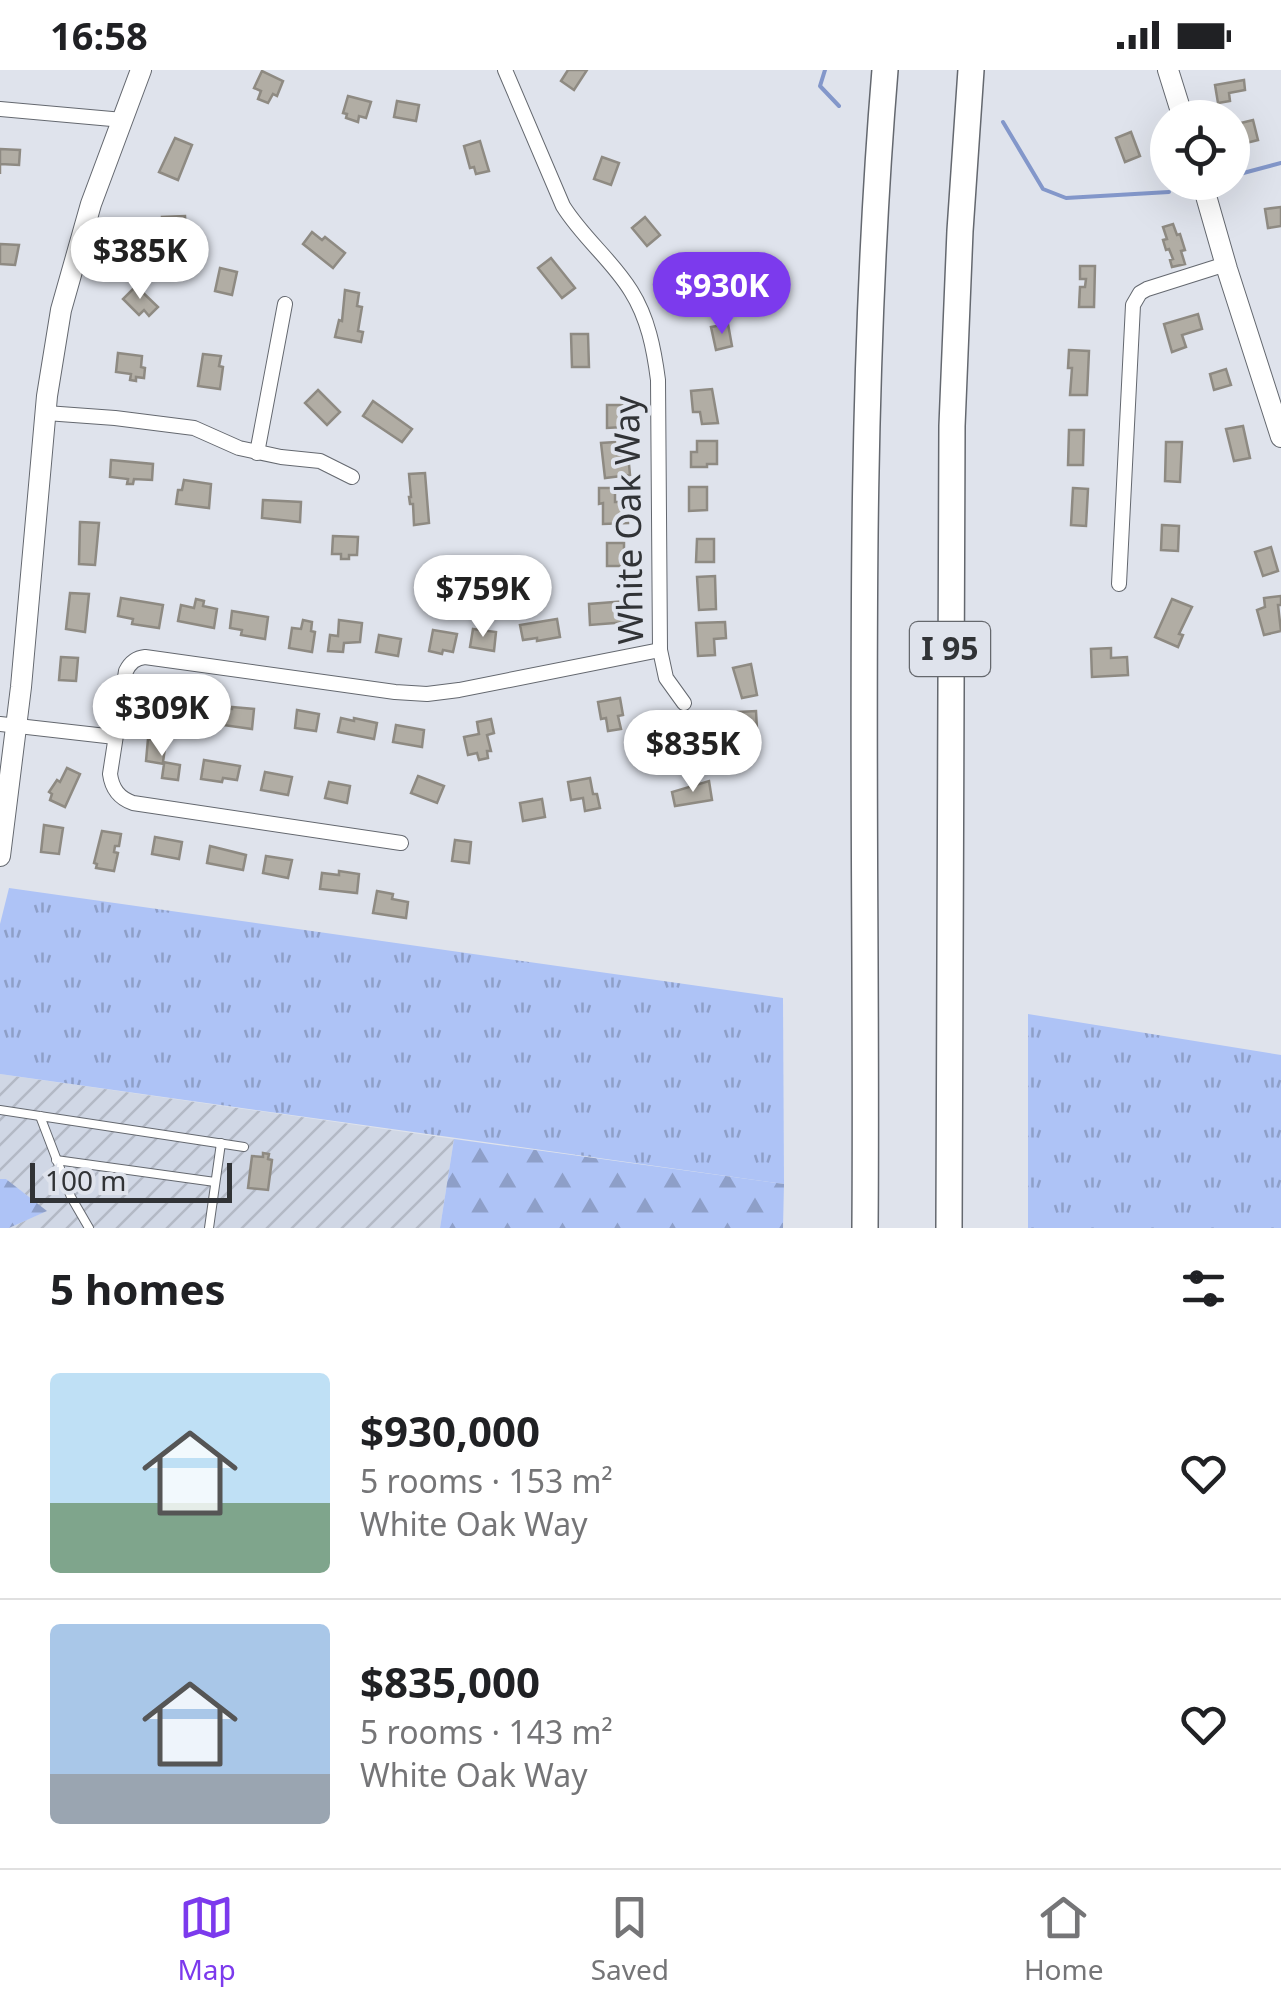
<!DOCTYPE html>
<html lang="en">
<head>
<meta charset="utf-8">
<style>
	:root { --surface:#fff; --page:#f2f2f2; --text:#202124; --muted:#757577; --line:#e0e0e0; --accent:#7c3aed }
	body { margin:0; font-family:"Noto Sans",sans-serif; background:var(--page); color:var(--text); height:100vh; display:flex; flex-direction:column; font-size:38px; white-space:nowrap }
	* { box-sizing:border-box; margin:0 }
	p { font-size:32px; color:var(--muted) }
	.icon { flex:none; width:55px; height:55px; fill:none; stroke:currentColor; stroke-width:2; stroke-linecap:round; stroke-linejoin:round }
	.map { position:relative; height:1158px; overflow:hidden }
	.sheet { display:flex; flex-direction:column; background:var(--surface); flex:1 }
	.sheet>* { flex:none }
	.buttons { position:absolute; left:1150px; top:30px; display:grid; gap:20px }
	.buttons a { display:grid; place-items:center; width:100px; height:100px; border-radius:50%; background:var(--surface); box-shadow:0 10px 40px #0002; font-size:50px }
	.scale { position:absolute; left:30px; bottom:25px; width:202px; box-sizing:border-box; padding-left:10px; border:5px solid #313336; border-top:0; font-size:28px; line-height:35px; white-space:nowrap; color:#313336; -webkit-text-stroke:8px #dfe3ec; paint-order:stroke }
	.price { position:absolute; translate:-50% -85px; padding:0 22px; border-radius:35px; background:#fff; color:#222; font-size:32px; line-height:65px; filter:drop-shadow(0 2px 5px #0008) }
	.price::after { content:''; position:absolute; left:50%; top:60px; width:30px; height:22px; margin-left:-15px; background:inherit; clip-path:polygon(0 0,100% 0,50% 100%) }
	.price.current { background:var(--accent); color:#fff }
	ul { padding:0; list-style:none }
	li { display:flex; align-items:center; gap:30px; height:250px; padding:0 50px }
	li+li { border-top:2px solid var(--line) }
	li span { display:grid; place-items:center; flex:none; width:280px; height:200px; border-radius:10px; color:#555 }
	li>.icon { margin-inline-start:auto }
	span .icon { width:120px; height:120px; fill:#fffc; stroke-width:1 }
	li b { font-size:42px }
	h2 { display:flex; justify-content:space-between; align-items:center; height:120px; padding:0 50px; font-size:42px }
	.status { display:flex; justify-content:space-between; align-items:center; height:70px; padding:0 50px; background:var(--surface); direction:ltr }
	.status svg { height:28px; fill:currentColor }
	.tab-bar { display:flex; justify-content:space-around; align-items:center; height:140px; border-top:2px solid var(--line); background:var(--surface); font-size:28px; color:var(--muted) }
	.tab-bar a { display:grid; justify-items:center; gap:5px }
	.tab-bar .current { color:var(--accent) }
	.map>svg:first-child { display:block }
	.industrial { fill:url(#industrial-furrows) }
	.grass { fill:url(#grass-tufts) }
	.forest { fill:url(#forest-firs) }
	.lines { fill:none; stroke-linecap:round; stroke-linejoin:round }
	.stream { stroke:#8397ca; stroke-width:4 }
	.building { fill:#b1ada4; stroke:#8e8a82; stroke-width:2.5 }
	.lane-casing { stroke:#64686f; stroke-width:10 }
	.street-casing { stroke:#64686f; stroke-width:16 }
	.secondary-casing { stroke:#64686f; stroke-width:22 }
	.highway-casing { stroke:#64686f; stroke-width:28 }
	.lane { stroke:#fff; stroke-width:8 }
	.street { stroke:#fff; stroke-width:14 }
	.secondary { stroke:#fff; stroke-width:20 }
	.highway { stroke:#fff; stroke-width:25 }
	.labels { text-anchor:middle; stroke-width:8; stroke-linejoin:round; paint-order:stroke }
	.shield { fill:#dfe3ec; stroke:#65686d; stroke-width:2.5 }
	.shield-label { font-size:32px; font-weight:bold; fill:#313336 }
	.street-label { font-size:35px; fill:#313336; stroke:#dfe3ec }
</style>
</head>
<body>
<div class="status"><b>16:58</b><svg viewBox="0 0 49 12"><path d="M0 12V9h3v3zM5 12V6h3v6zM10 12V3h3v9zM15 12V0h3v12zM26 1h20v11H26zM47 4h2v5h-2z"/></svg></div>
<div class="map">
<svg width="1281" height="1158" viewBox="0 0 1281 1158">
	<defs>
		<pattern id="industrial-furrows" width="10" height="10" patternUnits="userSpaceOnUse" patternTransform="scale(2.5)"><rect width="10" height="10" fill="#d0d7e5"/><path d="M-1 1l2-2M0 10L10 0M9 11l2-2" fill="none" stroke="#b3b9c5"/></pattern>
		<pattern id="grass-tufts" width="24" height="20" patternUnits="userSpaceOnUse" patternTransform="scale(2.5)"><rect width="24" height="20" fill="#aec3f6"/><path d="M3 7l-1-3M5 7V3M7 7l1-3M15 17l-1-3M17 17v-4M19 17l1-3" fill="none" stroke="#8e9fc8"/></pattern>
		<pattern id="forest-firs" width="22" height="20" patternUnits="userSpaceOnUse" patternTransform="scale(2.5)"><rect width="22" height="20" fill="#aec3f6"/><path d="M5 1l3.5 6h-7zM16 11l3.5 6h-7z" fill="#8e9fc8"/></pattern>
	</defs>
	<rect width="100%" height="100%" fill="#dfe3ec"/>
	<path class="industrial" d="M0,1004L454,1069L440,1158H9L46,1141L6,1109H0Z"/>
	<g class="grass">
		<path d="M9,818L783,928L784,1114L0,1004V854Z"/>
		<path d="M1028,944L1281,985V1158H1028Z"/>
	</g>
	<g class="forest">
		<path d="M454,1069L784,1114L783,1158H440Z"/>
		<path d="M0,1109H6L47,1141L9,1158H0Z"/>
	</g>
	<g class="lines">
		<g class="stream">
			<path d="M825,0L820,16L839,36"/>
			<path d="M1003,52L1043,119L1066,128L1169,122"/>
			<path d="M1232,106L1281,93"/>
		</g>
	</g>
	<g class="building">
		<path d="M568,0H587L574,20L561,11Z"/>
		<path d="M262,1L283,11L277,26L273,24L268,33L258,29L261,21L254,18Z"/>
		<path d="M1244,10L1245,20L1229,23L1230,31L1218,33L1215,15Z"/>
		<path d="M348,26L371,32L366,48L359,46L358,52L346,48L347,44L343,43Z"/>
		<path d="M397,31L419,35L416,51L394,47Z"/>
		<path d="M1253,50L1258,70L1242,74L1237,54Z"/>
		<path d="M1131,62L1140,86L1125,92L1116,68Z"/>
		<path d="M175,68L192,75L178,110L159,102Z"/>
		<path d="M480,71L489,101L476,104L474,97L470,98L464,76Z"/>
		<path d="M0,79L20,80L19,95L0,94V104Z"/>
		<path d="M602,87L619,93L611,115L594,109Z"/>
		<path d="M1281,137V156L1268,158L1265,139Z"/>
		<path d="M185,146L186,165L163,167L162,147Z"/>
		<path d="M645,147L660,165L647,176L632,158Z"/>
		<path d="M1173,154L1177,165L1180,164L1185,180L1181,181L1185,194L1172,197L1170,190L1173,189L1169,179L1166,180L1163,170L1167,169L1163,157Z"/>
		<path d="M312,162L322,170L325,167L345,183L333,198L303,174Z"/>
		<path d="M0,174L19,175L15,195L0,194Z"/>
		<path d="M551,188L575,218L562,228L538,198Z"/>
		<path d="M687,193L711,221L699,231L675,203Z"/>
		<path d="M1080,196H1095L1094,237H1079L1080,217H1085L1086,209H1080Z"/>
		<path d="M220,198L237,202L232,225L215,221Z"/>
		<path d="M136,216L158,237L149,246L144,240L139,245L123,229Z"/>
		<path d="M345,220L359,223L357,236L362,237L358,261L363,262L361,272L335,267L339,250L342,251Z"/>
		<path d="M1198,244L1202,259L1182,265L1186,277L1172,282L1164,254Z"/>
		<path d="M728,254L732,276L716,280L711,257Z"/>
		<path d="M571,264H588L589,297H572Z"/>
		<path d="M1069,280L1089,281L1087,325H1070L1072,298H1068Z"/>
		<path d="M118,283L142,286L141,297L145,298L144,308L136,307V311L130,310L131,304L116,302Z"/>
		<path d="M203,284L221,286L219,296L223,297L220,319L198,316Z"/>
		<path d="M1226,299L1231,315L1214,320L1210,304Z"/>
		<path d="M712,319L718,353L702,354L700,342H693L691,321Z"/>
		<path d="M318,320L340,342L327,355L305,333Z"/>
		<path d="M373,331L412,359L402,372L363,346Z"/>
		<path d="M607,335H623V357L607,358Z"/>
		<path d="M1243,356L1250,388L1234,391L1226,359Z"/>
		<path d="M1069,360H1084L1083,395H1068Z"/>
		<path d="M697,371H717V394H707V397H691V382H697Z"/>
		<path d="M615,372L617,385L628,384L630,405L605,408L601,373Z"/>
		<path d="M1166,372H1182L1180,412L1165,411Z"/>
		<path d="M111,390L153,394L152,410L134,409L133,414H127L128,409L110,407Z"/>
		<path d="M425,403L429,453L414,455L413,434H410L409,427H411L409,404Z"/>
		<path d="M184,410L211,414L209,438L176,434L178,420H182Z"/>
		<path d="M689,417H707V440L689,441Z"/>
		<path d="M599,418H615V432H627L628,453L603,454V433L599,434Z"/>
		<path d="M1073,418L1088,419L1086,456L1071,455Z"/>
		<path d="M263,430L301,432L300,452L262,448Z"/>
		<path d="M80,452L99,453L95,495L79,494Z"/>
		<path d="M1162,455L1179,456L1178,481L1161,480Z"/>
		<path d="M333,466L358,467L357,485H349V489H341V484H332Z"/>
		<path d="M697,469H714V492H696Z"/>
		<rect x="607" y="473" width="17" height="23"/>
		<path d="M1271,477L1278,501L1263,506L1255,482Z"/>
		<path d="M715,506L716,539L699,540L697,507Z"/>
		<path d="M70,523L89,524L85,562L66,559Z"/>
		<path d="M1281,526V535H1278L1281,561L1264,565L1257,540L1265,537L1264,528Z"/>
		<path d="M121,528L163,535L159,558L132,554L133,549L118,546Z"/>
		<path d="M196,529L204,531L203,536L217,539L214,558L178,551L181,535L194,538Z"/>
		<path d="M1172,529L1192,537L1179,564L1183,565L1178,577L1155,567Z"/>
		<path d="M626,531L627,552L590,555L589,534Z"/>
		<path d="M232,541L268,547L265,569L241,565L242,560L230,558Z"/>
		<path d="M557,549L560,567L537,571V568L523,570L520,555Z"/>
		<path d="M303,550L312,552L311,561L315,562L312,582L289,578L292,558L301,559Z"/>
		<path d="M339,550L362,553L360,572L344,573L343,582L328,581L330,565L338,566Z"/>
		<path d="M725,552L726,568L714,569L715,585L698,586L696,553Z"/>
		<path d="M473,559L496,562L494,581L470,577Z"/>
		<path d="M433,560L457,564L453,582L443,580L442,584L429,581Z"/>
		<path d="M379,565L401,569L398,586L376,582Z"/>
		<path d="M1111,578V588L1127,587L1128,605L1092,607L1091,579Z"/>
		<path d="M61,587L78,588L76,611L59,610Z"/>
		<path d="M751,594L757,625L742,628L733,598Z"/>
		<path d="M159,622L194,626L192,643L157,636Z"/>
		<path d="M620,628L623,645L618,646L621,659L608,661L606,648L601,649L598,632Z"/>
		<path d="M232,637L254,639L252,659L216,654L218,638L232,639Z"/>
		<path d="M297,640L319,644L316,661L295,658Z"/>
		<path d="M756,641L758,678L744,679L743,664L739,665L738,642Z"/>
		<path d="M341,648L354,651V648L377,653L374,669L338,662Z"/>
		<path d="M491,649L494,663L487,665L491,681H487L488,688L479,690L477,683L468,685L464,667L479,664L477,652Z"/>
		<path d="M396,655L424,660L422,677L393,672Z"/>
		<path d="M148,669L166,671L163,692L180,695L178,710L162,708L164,694L146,691Z"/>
		<path d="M204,690L240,696L237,710L223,708L222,712L201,709Z"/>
		<path d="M67,698L80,704L65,737L50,730L52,724L49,722L57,710L60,712Z"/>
		<path d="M265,702L292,707L288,725L261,720Z"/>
		<path d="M418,706L444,716L437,733L411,723Z"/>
		<path d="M590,708L593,724H597L600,738L585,741L583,728L571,730L568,712Z"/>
		<path d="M709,711L712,730L675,736L672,722Z"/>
		<path d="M329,712L350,716L347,733L325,728Z"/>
		<path d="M542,729L545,747L523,751L520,733Z"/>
		<path d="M44,755L63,758L59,784L41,782Z"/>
		<path d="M102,761L121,764L119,776H115L114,782L118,783L114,801L96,798L97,794L94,793Z"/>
		<path d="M155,767L182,772L179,789L152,784Z"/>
		<path d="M455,770L471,772L469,793L452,791Z"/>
		<path d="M210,776L246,785L243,800L207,793Z"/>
		<path d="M266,786L292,790L288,808L263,803Z"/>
		<path d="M339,801L359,804L357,823L320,819L322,803L339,805Z"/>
		<path d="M377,821L393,824L392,829L408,832L406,848L373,843Z"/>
		<path d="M263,1083L269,1084L268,1089L272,1090L268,1120L248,1118L252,1086L263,1087Z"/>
	</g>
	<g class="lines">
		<g class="lane-casing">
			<g id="lane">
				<path d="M0,1040L244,1077"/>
				<path d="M40,1046L71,1127L89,1158"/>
				<path d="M56,1090L215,1112"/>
				<path d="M209,1158L221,1073"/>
			</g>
		</g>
		<g class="street-casing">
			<g id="street">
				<path d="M505,0L563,136C583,168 612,190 631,221C648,248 654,279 658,310L660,580L666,608L684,633"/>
				<path d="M0,39L123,50"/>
				<path d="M46,343L115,348L194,358L239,378L281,387L320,391L352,407"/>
				<path d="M257,383L285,234"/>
				<path d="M1119,514L1133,235L1140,223L1147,219L1226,194"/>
				<path d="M0,654L115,667"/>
				<path d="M401,773L133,733C119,728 112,719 110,704L126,601C130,593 135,588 145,587L395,622L427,624L459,620L660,580"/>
			</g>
		</g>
		<g class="secondary-casing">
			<g id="secondary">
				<path d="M1168,0L1183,48"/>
				<path d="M1202,112L1227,199L1281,367"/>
				<path d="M0,786L21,617L47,326L61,240L91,134L141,0"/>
			</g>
		</g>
		<g class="highway-casing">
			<g id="highway">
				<path d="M865,1158C868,772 853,385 885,0"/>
				<path d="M949,1158L952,356L960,161L971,0"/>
			</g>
		</g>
		<use href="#lane" class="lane"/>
		<use href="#street" class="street"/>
		<use href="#secondary" class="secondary"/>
		<use href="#highway" class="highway"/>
	</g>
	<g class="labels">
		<rect class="shield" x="910" y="552" width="80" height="54" rx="8"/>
		<g class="shield-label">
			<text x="950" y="590">I 95</text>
		</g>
		<g class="street-label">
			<text transform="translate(629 450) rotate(-91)" y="12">White Oak Way</text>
		</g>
	</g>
</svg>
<div class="buttons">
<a><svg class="icon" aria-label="locate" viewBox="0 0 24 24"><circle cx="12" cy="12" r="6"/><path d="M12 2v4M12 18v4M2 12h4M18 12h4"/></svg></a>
</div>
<div class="scale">100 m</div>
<b class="price" style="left:140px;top:232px">$385K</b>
<b class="price current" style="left:722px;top:267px">$930K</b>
<b class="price" style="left:483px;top:570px">$759K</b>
<b class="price" style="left:162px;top:689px">$309K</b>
<b class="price" style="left:693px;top:725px">$835K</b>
</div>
<section class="sheet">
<h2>5 homes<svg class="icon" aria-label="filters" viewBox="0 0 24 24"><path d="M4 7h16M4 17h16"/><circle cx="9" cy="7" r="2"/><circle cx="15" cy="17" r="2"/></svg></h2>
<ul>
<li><span style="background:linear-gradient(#bfe0f5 65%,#7fa58c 0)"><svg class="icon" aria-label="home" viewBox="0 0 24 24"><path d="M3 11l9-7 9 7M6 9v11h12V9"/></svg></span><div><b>$930,000</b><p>5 rooms · 153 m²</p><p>White Oak Way</p></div><svg class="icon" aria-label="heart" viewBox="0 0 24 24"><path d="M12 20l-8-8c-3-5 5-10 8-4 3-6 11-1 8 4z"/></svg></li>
<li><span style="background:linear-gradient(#a9c7e8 75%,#9aa5b1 0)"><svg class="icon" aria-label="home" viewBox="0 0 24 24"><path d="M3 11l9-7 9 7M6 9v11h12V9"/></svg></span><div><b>$835,000</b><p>5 rooms · 143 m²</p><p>White Oak Way</p></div><svg class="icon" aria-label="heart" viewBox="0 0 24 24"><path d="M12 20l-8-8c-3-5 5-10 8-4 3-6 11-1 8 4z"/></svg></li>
</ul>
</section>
<nav class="tab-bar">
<a class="current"><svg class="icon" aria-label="map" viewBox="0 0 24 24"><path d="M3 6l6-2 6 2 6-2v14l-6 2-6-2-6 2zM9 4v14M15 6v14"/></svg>Map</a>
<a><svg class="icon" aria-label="saved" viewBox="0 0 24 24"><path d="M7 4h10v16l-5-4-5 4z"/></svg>Saved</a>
<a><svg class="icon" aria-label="home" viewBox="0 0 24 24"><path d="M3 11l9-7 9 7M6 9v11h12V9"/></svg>Home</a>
</nav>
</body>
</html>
